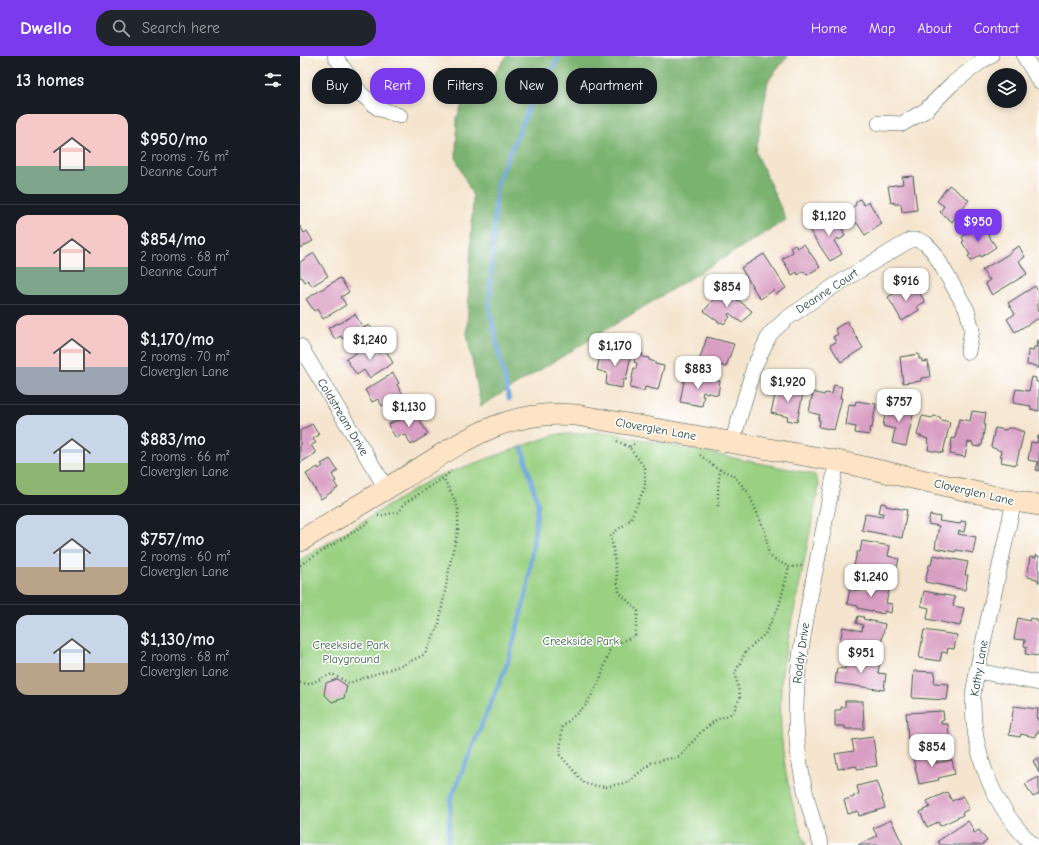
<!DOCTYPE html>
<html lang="en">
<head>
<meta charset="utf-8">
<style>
	:root { --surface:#171b24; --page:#20242c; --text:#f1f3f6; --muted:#9ea1a6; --line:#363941; --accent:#7c3aed }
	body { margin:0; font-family:"Comic Neue",sans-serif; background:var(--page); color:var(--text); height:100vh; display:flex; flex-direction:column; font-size:15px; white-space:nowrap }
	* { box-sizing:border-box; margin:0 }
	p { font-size:13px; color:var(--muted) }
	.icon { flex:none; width:22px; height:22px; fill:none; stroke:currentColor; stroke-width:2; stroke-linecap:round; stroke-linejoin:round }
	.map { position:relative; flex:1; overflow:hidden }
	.sheet { display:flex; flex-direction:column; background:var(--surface); width:300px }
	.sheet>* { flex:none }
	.hud { position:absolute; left:12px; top:12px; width:380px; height:36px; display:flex; gap:8px }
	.buttons { position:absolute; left:687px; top:12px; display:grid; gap:8px }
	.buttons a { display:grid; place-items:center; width:40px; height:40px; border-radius:50%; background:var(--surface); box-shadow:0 2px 6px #0003; font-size:20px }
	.price { position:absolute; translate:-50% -34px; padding:0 9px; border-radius:8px; background:#fff; color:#222; font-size:13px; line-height:26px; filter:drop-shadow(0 1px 2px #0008) }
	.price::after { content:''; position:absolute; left:50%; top:24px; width:12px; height:9px; margin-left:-6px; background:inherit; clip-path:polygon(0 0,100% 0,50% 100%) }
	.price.active { background:var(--accent); color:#fff }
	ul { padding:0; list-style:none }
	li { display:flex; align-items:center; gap:12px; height:100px; padding:0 16px }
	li+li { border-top:1px solid var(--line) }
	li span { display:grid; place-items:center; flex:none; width:112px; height:80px; border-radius:12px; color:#555 }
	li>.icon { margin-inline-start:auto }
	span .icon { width:48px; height:48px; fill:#fffc; stroke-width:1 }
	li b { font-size:17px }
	h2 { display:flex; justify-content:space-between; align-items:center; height:48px; padding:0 16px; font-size:17px }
	.chip { padding:0 14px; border-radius:16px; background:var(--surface); box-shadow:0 2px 6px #0003; font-size:14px; line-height:36px }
	.chip.active { background:var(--accent); color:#fff }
	header { display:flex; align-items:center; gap:24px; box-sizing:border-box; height:56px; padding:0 20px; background:var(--accent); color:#fff }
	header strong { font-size:19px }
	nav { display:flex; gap:22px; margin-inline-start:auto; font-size:14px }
	.search { width:280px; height:36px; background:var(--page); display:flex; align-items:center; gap:10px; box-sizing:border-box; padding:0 14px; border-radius:16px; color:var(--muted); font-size:15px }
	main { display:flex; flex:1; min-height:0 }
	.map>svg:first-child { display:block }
	.green { fill:#99d082; stroke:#5c865b }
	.forest { fill:#7ab270; stroke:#4c7852 }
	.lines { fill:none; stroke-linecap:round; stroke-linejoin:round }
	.stream { stroke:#6ba3d9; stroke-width:4.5 }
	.building { fill:#d99ec3 }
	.street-casing { stroke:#3f564b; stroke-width:16 }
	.secondary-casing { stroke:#3f564b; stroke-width:22 }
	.path { stroke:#3f564b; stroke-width:2.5; stroke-dasharray:1 3; stroke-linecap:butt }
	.street { stroke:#fff; stroke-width:15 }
	.secondary { stroke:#fee4c6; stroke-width:21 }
	.labels { text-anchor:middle; stroke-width:3; stroke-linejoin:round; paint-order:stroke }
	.street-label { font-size:12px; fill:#1f3d34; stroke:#fff }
	.park-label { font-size:12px; fill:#3e6248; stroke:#fff }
</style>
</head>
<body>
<header>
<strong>Dwello</strong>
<div class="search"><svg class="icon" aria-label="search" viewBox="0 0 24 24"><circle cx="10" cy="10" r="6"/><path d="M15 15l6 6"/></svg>Search here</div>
<nav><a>Home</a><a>Map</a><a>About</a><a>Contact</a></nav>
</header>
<main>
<section class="sheet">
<h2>13 homes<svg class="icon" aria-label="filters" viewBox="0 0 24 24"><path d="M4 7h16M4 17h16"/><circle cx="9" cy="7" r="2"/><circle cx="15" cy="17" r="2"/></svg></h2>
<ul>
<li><span style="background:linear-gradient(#f6c9c9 65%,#7fa58c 0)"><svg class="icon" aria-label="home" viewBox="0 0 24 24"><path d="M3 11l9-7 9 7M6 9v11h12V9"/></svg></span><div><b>$950/mo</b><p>2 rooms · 76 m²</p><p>Deanne Court</p></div></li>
<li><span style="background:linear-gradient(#f6c9c9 65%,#7fa58c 0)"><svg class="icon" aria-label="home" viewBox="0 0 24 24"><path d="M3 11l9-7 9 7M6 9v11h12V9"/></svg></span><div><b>$854/mo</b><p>2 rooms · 68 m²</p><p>Deanne Court</p></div></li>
<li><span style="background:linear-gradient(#f6c9c9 65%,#9aa5b1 0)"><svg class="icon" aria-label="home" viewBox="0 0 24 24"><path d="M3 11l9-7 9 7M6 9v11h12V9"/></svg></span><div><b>$1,170/mo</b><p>2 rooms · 70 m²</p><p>Cloverglen Lane</p></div></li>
<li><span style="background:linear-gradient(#c9d6e8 60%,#8fb573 0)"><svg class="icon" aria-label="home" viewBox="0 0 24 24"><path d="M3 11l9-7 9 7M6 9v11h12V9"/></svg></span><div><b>$883/mo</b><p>2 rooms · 66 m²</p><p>Cloverglen Lane</p></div></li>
<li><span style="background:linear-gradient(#c9d6e8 65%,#b9a48a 0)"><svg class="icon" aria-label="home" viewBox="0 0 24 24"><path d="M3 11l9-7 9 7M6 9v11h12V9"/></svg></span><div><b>$757/mo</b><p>2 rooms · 60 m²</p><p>Cloverglen Lane</p></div></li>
<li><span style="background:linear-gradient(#c9d6e8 60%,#b9a48a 0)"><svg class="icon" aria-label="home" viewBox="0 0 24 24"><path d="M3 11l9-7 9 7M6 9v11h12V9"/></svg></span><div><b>$1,130/mo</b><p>2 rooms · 68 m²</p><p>Cloverglen Lane</p></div></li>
</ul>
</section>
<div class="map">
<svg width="739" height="789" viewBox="0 0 739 789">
	<rect width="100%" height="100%" fill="#fff"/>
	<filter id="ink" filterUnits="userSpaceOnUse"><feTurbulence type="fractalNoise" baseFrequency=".025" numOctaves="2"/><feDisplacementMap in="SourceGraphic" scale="8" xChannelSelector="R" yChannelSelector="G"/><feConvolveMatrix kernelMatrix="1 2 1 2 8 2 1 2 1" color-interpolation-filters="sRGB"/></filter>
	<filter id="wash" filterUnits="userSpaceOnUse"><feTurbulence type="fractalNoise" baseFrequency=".012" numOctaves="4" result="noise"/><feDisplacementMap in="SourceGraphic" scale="16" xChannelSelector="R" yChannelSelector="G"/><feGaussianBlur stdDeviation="0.9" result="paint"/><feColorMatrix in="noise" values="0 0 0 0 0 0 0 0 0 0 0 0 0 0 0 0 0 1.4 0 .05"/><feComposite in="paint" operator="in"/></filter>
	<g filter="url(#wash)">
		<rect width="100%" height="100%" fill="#f5e5cf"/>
		<path class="green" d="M306,376L508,417L515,419L519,430C511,469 504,508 496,546C491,570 485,594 482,618C477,675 485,736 506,789H0V504L133,422L254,379Z"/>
		<path class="forest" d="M207,0H488L468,25L456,96L486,164L181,350L167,278L173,140L156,103L157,61L167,37L193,20Z"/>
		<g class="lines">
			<g class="stream">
				<path d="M209,343L189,251L197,127L232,45L260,0"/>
				<path d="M148,789L151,742L208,606L227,535L238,448L222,392"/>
			</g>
		</g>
		<g id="blocks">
			<g class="building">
				<path d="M613,120L617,154L602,156L601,148H594V146L591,147L588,130L603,128L602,121Z"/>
				<path d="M649,129L669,144L652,166L640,156L644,150L637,145Z"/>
				<path d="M560,143L564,149L569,146L582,168L565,179L557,167L551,171L545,161L552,157L550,153L556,149L555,147Z"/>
				<path d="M533,159L544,176L543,177L545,180L539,184L538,182L534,185L542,198L530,205L509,174Z"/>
				<path d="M681,168L696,191L681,201L680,199L671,205L668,200L670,199L662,186L664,185L662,181Z"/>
				<path d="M0,170L4,177L7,175L13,185L0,192Z"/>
				<path d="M504,188L520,211L507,219L504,215L498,219L497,216L492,219L482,203L493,196L490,192L495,189L497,192Z"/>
				<path d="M719,190L725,201L719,205L727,218L692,239L685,227L690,224L689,222L688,223L682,214L712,196V194Z"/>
				<path d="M14,197L28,220L12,230L8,224L5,226L2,221L0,222V206Z"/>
				<path d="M464,198L486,232L476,238L474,234L460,243L441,212Z"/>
				<path d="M40,222L49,236L41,241L46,249L23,263L17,253L14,255L6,243Z"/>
				<path d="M735,230L739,237L738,249L739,262L715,276L707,263L715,258L708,247Z"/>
				<path d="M605,231L608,237L616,231L625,246L617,250L619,254L602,265L588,241Z"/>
				<path d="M422,233L437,245L438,244L452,255L442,267L429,257L428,259L430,261L424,268L421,266L420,267L404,255Z"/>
				<path d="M55,258L63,272L69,269L73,275L67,279L69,281L52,291L46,281L43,283L41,280L35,283L28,272L38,267L39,268Z"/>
				<path d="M547,265L563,292L541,306L530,289L536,286L533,281L538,278L535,273Z"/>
				<path d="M407,281L434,288L426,311L411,306L410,309L399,305Z"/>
				<path d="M738,284H739V312H737V310L727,309L728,294L733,295L734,291H737Z"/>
				<path d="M73,287L79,297L85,293L93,307L69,322L64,314L57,319L46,303Z"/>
				<path d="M301,294L312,296L314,294L324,295L325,297L331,299L326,324H323L322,332L306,329L307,317L297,314Z"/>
				<path d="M336,297L343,298L342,301L349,302V304L355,306V308L364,310L358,334L345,331L344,335L330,332L334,312L336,313L337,307L334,306Z"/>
				<path d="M619,298V303H622V306L628,305L630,321L621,322V325L603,327L600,301Z"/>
				<path d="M93,317L99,327L97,329L106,344L91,353L90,351L87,353L85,348L82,350L78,343L72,346L65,334Z"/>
				<path d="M385,320L402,324V321L420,325L418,339L403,336L402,340H404L402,350L380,346Z"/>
				<path d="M732,321L736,322V326H739V355L730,353L731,350L713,347L716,333L729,335Z"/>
				<path d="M534,329L542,331L540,342H542L534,374L519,371L520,364H518L520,359L509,356L513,336L524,339L525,337L532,338Z"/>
				<path d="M492,330L504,333L497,366L487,364L488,361L471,357L476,335L482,337L484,331L491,333Z"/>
				<path d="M556,345L576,348L572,372H570L569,379L555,377L556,371L546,369L549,348L555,349Z"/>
				<path d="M587,349L614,355L606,390L592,387L595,373L583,370Z"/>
				<path d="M114,355L128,378L111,389L106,379L103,380L102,378L96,382L88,369L98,363L99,365Z"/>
				<path d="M672,355L686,357L684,368H685L682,389H680V391L673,390V387L668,386L665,401L650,398L652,382L655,383L659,363L670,365Z"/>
				<path d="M622,360L632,362L634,360L640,361L641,364L650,366L643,397L628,394L629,387H627L628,383L617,379Z"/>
				<path d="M12,368L19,379L13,383L16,387L11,389L16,397L0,407V375Z"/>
				<path d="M695,372L706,374L708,372H713L724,376L716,409L701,406L702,400H700L701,395L691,391Z"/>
				<path d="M738,380H739V415L736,414L738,406L728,404L731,386L737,387Z"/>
				<path d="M30,403L38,415L32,419L36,425L34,426L38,432L21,443L6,418L18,411L19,413L23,410L21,408Z"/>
				<path d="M581,447L586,448V450L607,454L602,482L562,474L565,458L582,461L583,457H579Z"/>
				<path d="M630,459L640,461L639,465L660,468L661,465L666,466L664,476L659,475L658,478L676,481L673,497L656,494L655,496L635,492L639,470L628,468Z"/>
				<path d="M562,485L590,490L588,500L599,503L595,519L554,510L557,496H560Z"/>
				<path d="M633,499L668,506L665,519H668L665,534L625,526L629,509H631Z"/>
				<path d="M736,499L739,500V527L737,523L727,521L730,501L736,502Z"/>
				<path d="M569,526L590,530L586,547L592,548L591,557L584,555V558L558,552V550L547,548L550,533L561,535V533L568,534Z"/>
				<path d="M624,535L655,541L653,550L664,552L660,570L627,563L629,552L621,550Z"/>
				<path d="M558,560L564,561L563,563L585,568L580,593L540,585L543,571L562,575L563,569L556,567Z"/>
				<path d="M718,562L729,565L730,562L737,564V566H739V593L738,600L725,598L727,591L724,590L725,584L714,583Z"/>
				<path d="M624,574L657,579L654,593L648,592L647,597L642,596L640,605L619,602Z"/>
				<path d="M547,600L580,605L578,617L586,618L584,634L535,627L537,612L545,613Z"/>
				<path d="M614,615L635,616L634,627L649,628L647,644L612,642Z"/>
				<path d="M37,623L47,630L44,642L32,646L24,638L26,627Z"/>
				<path d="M545,645H563L564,673H545V670H535V654H541V651H545Z"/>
				<path d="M714,650L738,653L737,662H739V677H736L735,681L721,678L720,681L709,679Z"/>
				<path d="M643,655L644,664H641V668H648L649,682L608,684L606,657Z"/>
				<path d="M573,681L577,710L557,713V710L538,713L535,698L554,695L552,684Z"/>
				<path d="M636,694L638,703H635L636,707L652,704L655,718L638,722L639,724L619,728L613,702L633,697L632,695Z"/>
				<path d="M739,702V717L733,705Z"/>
				<path d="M739,721V738L733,741L725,728Z"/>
				<path d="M577,725L583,741L582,743L585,752L559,760L558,755L548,758L544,744L554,741V739L559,738L557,730Z"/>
				<path d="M647,736L652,745L663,740L669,753L662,757L663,759L640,770L638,766L627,771L620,756L630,751L627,745Z"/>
				<path d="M591,764L603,789H558L577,780L573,772Z"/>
				<path d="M668,765L674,774L673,775L674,777L679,774L687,785L681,789H640L638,785Z"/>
			</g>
		</g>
	</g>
	<g filter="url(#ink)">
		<use href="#blocks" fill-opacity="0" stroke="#3f564b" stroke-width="1"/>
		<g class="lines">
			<g class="street-casing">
				<g id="street">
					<path d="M35,0L61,38L78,52L100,60"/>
					<path d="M724,0L739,25"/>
					<path d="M579,67L602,68L626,54L652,28L683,4L691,0"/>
					<path d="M0,290L86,432"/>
					<path d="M432,387L454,311L470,278L486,263L534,230L610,184H618L625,187L633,195L667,254L672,274L668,296"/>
					<path d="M714,445L677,615C676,624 673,633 673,642C672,697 693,751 733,789"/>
					<path d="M677,615L739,627"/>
					<path d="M521,789C507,750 497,707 496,665C495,621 503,579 511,536C520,492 528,449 537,405"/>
				</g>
			</g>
			<g class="secondary-casing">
				<path id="secondary" d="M0,485C35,464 69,443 104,422C161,387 205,352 276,359L537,405L714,445L739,449"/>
			</g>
			<g class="path">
				<path d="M317,385L329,391"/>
				<path d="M334,388L329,391L345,412V431L330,464L311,479L319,536L338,555L335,580L311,590L300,624L286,649L262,671L260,699L285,728L306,731L328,726L351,707L380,700L402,675L416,664L433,657L440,641L435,617L446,595L465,578L479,550L489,511"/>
				<path d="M400,399L416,412L433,419L448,436L465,475L469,500L489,511L502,510"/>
				<path d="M418,450V433L420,413"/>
				<path d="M78,460L99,456L104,448L143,422L151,415"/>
				<path d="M0,509L69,466"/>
				<path d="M0,627L9,628L32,618L49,627L105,608L125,598L139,568L151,502L158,475V452L151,436L143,422"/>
			</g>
			<use href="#street" class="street"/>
			<use href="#secondary" class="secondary"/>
		</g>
	</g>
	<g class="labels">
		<g class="street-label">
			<text transform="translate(527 235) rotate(-33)" y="4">Deanne Court</text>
			<text transform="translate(43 361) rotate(59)" y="4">Coldstream Drive</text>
			<text transform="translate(356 373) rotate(10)" y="4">Cloverglen Lane</text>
			<text transform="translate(674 436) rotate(13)" y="4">Cloverglen Lane</text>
			<text transform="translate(501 597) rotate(-82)" y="4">Roddy Drive</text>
			<text transform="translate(679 612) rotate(-80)" y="4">Kathy Lane</text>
		</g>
		<g class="park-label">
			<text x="281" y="589">Creekside Park</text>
			<text x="51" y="593">Creekside Park<tspan x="51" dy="14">Playground</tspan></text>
		</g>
	</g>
</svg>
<div class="buttons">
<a><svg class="icon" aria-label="layers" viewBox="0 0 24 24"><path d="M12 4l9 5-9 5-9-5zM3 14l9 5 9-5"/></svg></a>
</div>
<b class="price" style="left:529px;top:181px">$1,120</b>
<b class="price active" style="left:678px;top:187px">$950</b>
<b class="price" style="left:606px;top:246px">$916</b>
<b class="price" style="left:427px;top:252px">$854</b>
<b class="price" style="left:70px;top:305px">$1,240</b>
<b class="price" style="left:315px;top:311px">$1,170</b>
<b class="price" style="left:398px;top:334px">$883</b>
<b class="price" style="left:488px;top:347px">$1,920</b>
<b class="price" style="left:599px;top:367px">$757</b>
<b class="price" style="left:109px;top:372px">$1,130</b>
<b class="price" style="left:571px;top:542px">$1,240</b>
<b class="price" style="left:561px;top:618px">$951</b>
<b class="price" style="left:632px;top:712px">$854</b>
<div class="hud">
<a class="chip">Buy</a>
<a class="chip active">Rent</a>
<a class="chip">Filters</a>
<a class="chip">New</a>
<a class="chip">Apartment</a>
</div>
</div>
</main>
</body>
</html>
